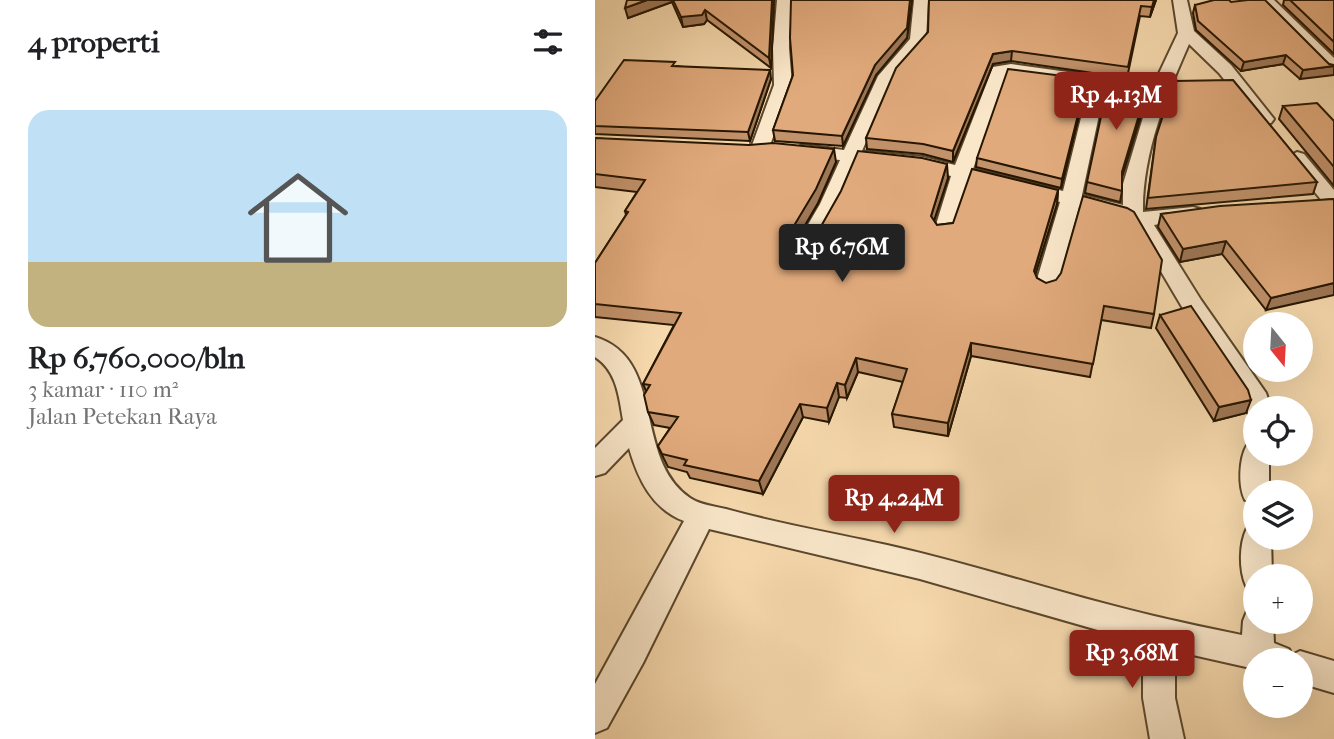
<!DOCTYPE html>
<html lang="id">
<head>
<meta charset="utf-8">
<style>
	:root { --surface:#fff; --page:#f6f6f6; --text:#202124; --muted:#757577; --line:#e0e0e0; --accent:#8f2418 }
	body { margin:0; font-family:"IM FELL French Canon",serif; background:var(--page); color:var(--text); height:100vh; display:flex; flex-direction:column; font-size:26px; white-space:nowrap }
	* { box-sizing:border-box; margin:0 }
	p { font-size:23px; color:var(--muted) }
	.icon { flex:none; width:38px; height:38px; fill:none; stroke:currentColor; stroke-width:2; stroke-linecap:round; stroke-linejoin:round }
	.map { position:relative; flex:1; overflow:hidden }
	.side { display:flex; flex-direction:column; background:var(--surface); width:595px }
	.side>* { flex:none }
	.needle { width:46px; rotate:162deg }
	.fabs { position:absolute; left:648px; top:312px; display:grid; gap:14px }
	.fabs a { display:grid; place-items:center; width:70px; height:70px; border-radius:50%; background:var(--surface); box-shadow:0 7px 28px #0002; font-size:35px }
	.price { position:absolute; translate:-50% -60px; padding:0 16px; border-radius:7px; background:var(--accent); color:#fff; font-size:23px; line-height:46px; filter:drop-shadow(0 2px 4px #0008) }
	.price::after { content:''; position:absolute; left:50%; top:42px; width:21px; height:16px; margin-left:-10px; background:inherit; clip-path:polygon(0 0,100% 0,50% 100%) }
	.price.active { background:#222; color:#fff }
	ul { padding:0; list-style:none }
	li { display:grid; align-content:center; gap:14px; height:371px; padding:0 28px }
	li+li { border-top:2px solid var(--line) }
	li span { display:grid; place-items:center; height:217px; border-radius:21px; color:#555 }
	li>.icon { margin-inline-start:auto }
	span .icon { width:126px; height:126px; fill:#fffc; stroke-width:1 }
	li b { font-size:30px }
	h2 { display:flex; justify-content:space-between; align-items:center; height:84px; padding:0 28px; font-size:30px }
	main { display:flex; flex:1; min-height:0 }
	.map>svg:first-child { display:block }
	.lines { fill:none; stroke-linecap:round; stroke-linejoin:round }
	.minor-casing { stroke:#5a472c; stroke-width:4 }
	.minor { fill:#fae7ca; fill-rule:evenodd }
	.wall { fill:#c2926b; stroke:#261601; stroke-width:2 }
	.shaded-wall { fill:#9e7757; stroke:#261601; stroke-width:2 }
	.building { fill:#e1aa7c; stroke:#261601; stroke-width:2 }
</style>
</head>
<body>
<main>
<section class="side">
<h2>4 properti<svg class="icon" aria-label="filters" viewBox="0 0 24 24"><path d="M4 7h16M4 17h16"/><circle cx="9" cy="7" r="2"/><circle cx="15" cy="17" r="2"/></svg></h2>
<ul>
<li><span style="background:linear-gradient(#bfe0f5 70%,#c2b280 0)"><svg class="icon" aria-label="home" viewBox="0 0 24 24"><path d="M3 11l9-7 9 7M6 9v11h12V9"/></svg></span><div><b>Rp 6,760,000/bln</b><p>3 kamar · 110 m²</p><p>Jalan Petekan Raya</p></div></li>
</ul>
</section>
<div class="map">
<svg width="739" height="739" viewBox="0 0 739 739">
	<rect width="100%" height="100%" fill="#f7daae"/>
	<filter id="stains"><feTurbulence type="fractalNoise" baseFrequency=".00286" numOctaves="4"/><feColorMatrix values="0 0 0 0 .2 0 0 0 0 .09 0 0 0 0 .02 0 0 0 .5 -.17"/></filter>
	<radialGradient id="worn" r=".72"><stop offset=".6" stop-color="#630" stop-opacity="0"/><stop offset="1" stop-color="#630" stop-opacity=".3"/></radialGradient>
	<g class="lines">
		<g class="minor-casing">
			<g id="minor">
				<path d="M182,0H196L194,48L197,85L174,148L165,154L156,148L179,85L178,48Z"/>
				<path d="M319,0H333L331,40L299,77L267,151L328,157L360,165L398,67L416,64L559,84L583,33L578,0H592L599,31L636,65L679,119L676,123H664L624,73L594,44C571,96 547,155 548,212L598,207L605,209L608,213L605,217L559,225L606,300L671,393L676,408H660V417L654,415L650,402L590,312L538,224L531,219L484,207L462,286L459,291L451,294L443,291L440,286L465,202L375,180L359,231L356,236H342L339,231L356,176L328,169L263,162L245,204L209,269L201,271L193,269L190,264L225,204L245,160L207,157L198,151L207,145L249,150L283,76L315,39ZM416,74L494,85L468,191L378,169L411,75ZM510,87L555,94L528,184V205L487,195Z"/>
				<path d="M663,0H679L739,58V72L733,71Z"/>
				<path d="M702,152L709,154L739,190V209L732,207L692,158Z"/>
				<path d="M0,337C72,359 37,458 95,498C105,505 119,506 131,509C184,524 238,533 292,545C382,565 469,595 559,616C588,623 618,629 647,635L648,621L652,611L660,608V621H678L679,643L694,649L697,655L705,651L739,661V693L705,683V660H660V669L580,651V698L589,739H555L548,698V643L325,579L114,529L48,663L12,728L0,733V684L89,521C57,509 43,479 34,448L10,473L0,476V448L28,420C24,397 22,371 0,357Z"/>
				<path d="M660,443V453H674V492H660V504L650,500C643,486 644,459 652,445Z"/>
				<path d="M660,525V537H676L677,576H660V589L651,586C644,570 644,544 652,528Z"/>
			</g>
		</g>
		<use href="#minor" class="minor"/>
	</g>
	<g class="wall">
		<path d="M32,0H179L176,68L112,20L109,24L88,27L77,2L33,18Z"/>
		<path d="M196,0H317L312,38L281,75L248,146L180,141L178,130L198,75Z"/>
		<path d="M561,0L555,17L545,16L532,78L416,61L398,64L358,162L328,154L272,149L271,138L333,32Z"/>
		<path d="M689,0H739V54L688,5Z"/>
		<path d="M600,5L734,64L705,79L688,64L646,71L601,30L598,13Z"/>
		<path d="M81,66L176,79L155,141L0,134V101Z"/>
		<path d="M492,79L491,87L466,188L381,167L382,158Z"/>
		<path d="M553,85L552,96L527,177V191L525,202L490,193L492,182Z"/>
		<path d="M688,106L739,121V186L684,119Z"/>
		<path d="M561,137L722,182L718,194L551,209Z"/>
		<path d="M0,138L241,162L223,203L191,257L198,260L207,258L353,178L339,221L342,225L358,223L463,190L462,204L440,275L442,278L451,283L559,314L556,328L506,320L495,377L376,356L353,436L299,427L297,414L308,382L263,372L252,398L244,397L234,422L208,417L168,494L95,478L92,472L73,467L69,459L63,446L75,428L59,425L53,412L51,391L48,384L79,325L0,317V263L31,215L30,211L42,192L0,187Z"/>
		<path d="M739,199L671,310L627,254L585,262L563,227L566,214Z"/>
		<path d="M565,315L651,413L619,421L561,328Z"/>
	</g>
	<g class="shaded-wall">
		<path d="M52,0H76L77,2L33,18L30,8Z"/>
		<path d="M177,0H179L176,68L174,58Z"/>
		<path d="M315,0H317L312,38L281,75L248,146L247,136L280,65Z"/>
		<path d="M559,0H561L555,17L557,7Z"/>
		<path d="M110,10L112,20L109,24L88,27L86,17Z"/>
		<path d="M417,51L416,61L398,64L358,162V151L398,54Z"/>
		<path d="M691,55L688,64L646,71L649,62Z"/>
		<path d="M739,66V75L705,79L708,70Z"/>
		<path d="M175,70L176,79L155,141L153,132Z"/>
		<path d="M492,79L491,87L466,188L467,179Z"/>
		<path d="M553,85L552,96L525,183L527,172Z"/>
		<path d="M239,149L241,162L223,203L188,263L185,249Z"/>
		<path d="M352,164L353,178L336,230V216Z"/>
		<path d="M463,190L462,204L437,285L439,271Z"/>
		<path d="M631,241L627,254L585,262L588,249Z"/>
		<path d="M739,283V295L671,310L676,298Z"/>
		<path d="M376,343V356L353,436V423Z"/>
		<path d="M261,358L263,372L252,398L250,385Z"/>
		<path d="M242,383L244,397L234,422L232,408Z"/>
		<path d="M656,400L651,413L619,421L624,407Z"/>
		<path d="M205,404L208,417L168,494L164,481Z"/>
	</g>
	<g class="building">
		<path d="M32,0H52L30,8Z"/>
		<path d="M78,0H177L174,58L110,10L107,15L86,17Z"/>
		<path d="M196,0H315L312,28L280,65L247,136L178,130L198,75L195,38Z"/>
		<path d="M334,0H559L557,7L546,6L533,67L417,51L398,54L358,151L328,144L271,138L301,68L333,32Z"/>
		<path d="M619,0H634L636,2L653,0H670L734,64L739,65V66L708,70L691,55L649,62L603,21L600,5Z"/>
		<path d="M695,0H739V42Z"/>
		<path d="M29,60L80,62L77,66L175,70L153,132L0,126V101Z"/>
		<path d="M413,69L492,79L467,179L382,158Z"/>
		<path d="M514,79L553,85L527,172V191L492,182Z"/>
		<path d="M638,80L722,182L553,198L561,137L579,81Z"/>
		<path d="M722,103L739,121V167L688,106Z"/>
		<path d="M0,138L154,145L178,143L239,149L221,189L185,249L188,256L198,260L207,258L212,251L246,191L263,151L327,158L352,164L336,216L342,225L358,223L377,169L463,190L439,271L442,278L451,283L461,280L466,273L488,196L532,208L539,212L567,260L559,314L509,306L498,364L376,343L353,423L297,414L312,369L261,358L250,385L242,383L232,408L205,404L164,481L89,465L92,460L67,454L63,446L83,417L53,412L49,395L55,385L48,384L86,313L0,304V263L33,212L30,211L50,180L0,174Z"/>
		<path d="M739,199V283L676,298L631,241L588,249L566,214L625,206Z"/>
		<path d="M596,306L653,390L656,400L624,407L565,315Z"/>
	</g>
	<rect width="100%" height="100%" filter="url(#stains)"/>
	<rect width="100%" height="100%" fill="url(#worn)"/>
</svg>
<div class="fabs">
<a><svg class="needle" viewBox="-14 -14 28 28"><path d="M0-13l5 13h-10z" fill="#e53935"/><path d="M0 13l5-13h-10z" fill="#757577"/></svg></a>
<a><svg class="icon" aria-label="locate" viewBox="0 0 24 24"><circle cx="12" cy="12" r="6"/><path d="M12 2v4M12 18v4M2 12h4M18 12h4"/></svg></a>
<a><svg class="icon" aria-label="layers" viewBox="0 0 24 24"><path d="M12 4l9 5-9 5-9-5zM3 14l9 5 9-5"/></svg></a>
<a>+</a>
<a>−</a>
</div>
<b class="price" style="left:521px;top:132px">Rp 4.13M</b>
<b class="price active" style="left:247px;top:284px">Rp 6.76M</b>
<b class="price" style="left:299px;top:535px">Rp 4.24M</b>
<b class="price" style="left:537px;top:690px">Rp 3.68M</b>
</div>
</main>
</body>
</html>
